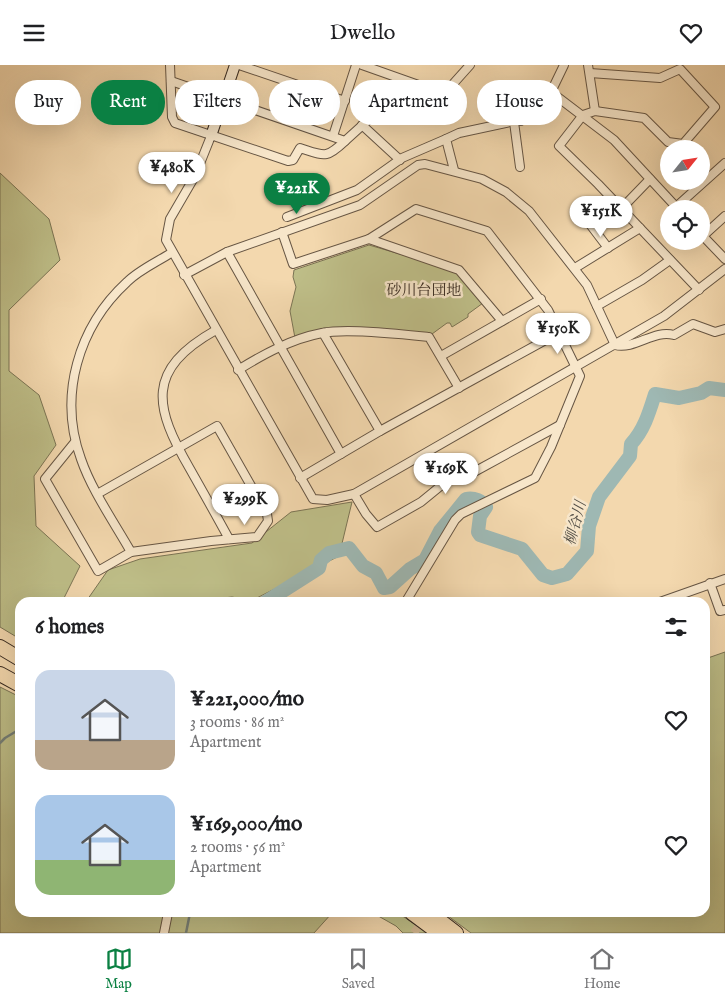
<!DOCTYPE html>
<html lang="en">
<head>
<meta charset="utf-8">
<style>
	:root { --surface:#fff; --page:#f2f2f2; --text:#202124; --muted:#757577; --line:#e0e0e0; --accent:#0b8043 }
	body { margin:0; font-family:"IM FELL English","Noto Serif JP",serif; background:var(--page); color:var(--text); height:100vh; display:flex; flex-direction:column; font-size:19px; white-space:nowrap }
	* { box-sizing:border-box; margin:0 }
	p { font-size:16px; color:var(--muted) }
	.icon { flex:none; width:28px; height:28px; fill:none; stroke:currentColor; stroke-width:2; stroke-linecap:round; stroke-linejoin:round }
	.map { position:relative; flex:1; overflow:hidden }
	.side { position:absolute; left:15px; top:532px; width:695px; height:320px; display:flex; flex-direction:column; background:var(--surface); border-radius:15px; box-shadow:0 5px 20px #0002 }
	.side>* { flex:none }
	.banner { position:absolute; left:15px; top:15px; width:695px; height:45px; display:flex; gap:10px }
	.needle { width:32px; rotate:60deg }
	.controls { position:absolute; left:660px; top:75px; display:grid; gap:10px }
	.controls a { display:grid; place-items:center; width:50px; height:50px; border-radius:50%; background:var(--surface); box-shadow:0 5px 20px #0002; font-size:25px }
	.price { position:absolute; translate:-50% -42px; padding:0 11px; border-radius:18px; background:#fff; color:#222; font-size:16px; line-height:32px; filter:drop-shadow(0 1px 2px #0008) }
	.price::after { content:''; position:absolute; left:50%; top:30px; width:15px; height:11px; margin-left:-8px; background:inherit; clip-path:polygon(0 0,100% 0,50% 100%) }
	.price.on { background:var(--accent); color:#fff }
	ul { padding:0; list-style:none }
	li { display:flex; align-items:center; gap:15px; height:125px; padding:0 20px }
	li span { display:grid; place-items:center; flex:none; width:140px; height:100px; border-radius:15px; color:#555 }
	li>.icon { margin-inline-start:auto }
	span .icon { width:60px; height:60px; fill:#fffc; stroke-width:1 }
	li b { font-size:21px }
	h2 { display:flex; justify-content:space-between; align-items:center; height:60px; padding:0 20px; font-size:21px }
	.chip { padding:0 18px; border-radius:22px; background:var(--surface); box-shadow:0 5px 20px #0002; font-size:18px; line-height:45px }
	.chip.on { background:var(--accent); color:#fff }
	header { display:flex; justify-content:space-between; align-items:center; height:65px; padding:0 20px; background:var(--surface); font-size:22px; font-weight:600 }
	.menu { display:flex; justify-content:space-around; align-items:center; height:70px; border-top:1px solid var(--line); background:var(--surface); font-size:14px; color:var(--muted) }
	.menu a { display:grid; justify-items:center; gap:2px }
	.menu .on { color:var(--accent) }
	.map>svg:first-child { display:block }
	.green { fill:#bebe88; stroke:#7b7454 }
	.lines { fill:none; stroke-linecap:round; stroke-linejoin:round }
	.stream { stroke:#758079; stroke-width:2.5 }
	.river { stroke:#9eb8b3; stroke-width:14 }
	.street-tunnel { stroke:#ceb592; stroke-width:8; stroke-dasharray:8 4; stroke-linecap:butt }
	.street-casing { stroke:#675644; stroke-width:10 }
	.secondary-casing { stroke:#382b21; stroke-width:12 }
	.highway-casing { stroke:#382b21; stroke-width:16 }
	.street { stroke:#f7e6ca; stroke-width:8 }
	.secondary { stroke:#f7e6ca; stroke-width:10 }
	.highway { stroke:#f3d8ae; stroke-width:14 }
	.labels { text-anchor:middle; stroke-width:5; stroke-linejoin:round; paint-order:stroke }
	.neighbourhood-label { font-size:15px; fill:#382b21; stroke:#f7e6ca }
	.water-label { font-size:15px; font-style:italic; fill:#524e46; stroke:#f7e6ca }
</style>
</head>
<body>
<header><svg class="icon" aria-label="menu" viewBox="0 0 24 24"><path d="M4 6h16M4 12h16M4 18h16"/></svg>Dwello<svg class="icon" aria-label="heart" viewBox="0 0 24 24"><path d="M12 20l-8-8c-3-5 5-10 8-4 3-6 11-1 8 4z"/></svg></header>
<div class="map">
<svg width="725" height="868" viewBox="0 0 725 868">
	<rect width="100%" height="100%" fill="#f3d8ae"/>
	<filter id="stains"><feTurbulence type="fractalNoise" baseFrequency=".004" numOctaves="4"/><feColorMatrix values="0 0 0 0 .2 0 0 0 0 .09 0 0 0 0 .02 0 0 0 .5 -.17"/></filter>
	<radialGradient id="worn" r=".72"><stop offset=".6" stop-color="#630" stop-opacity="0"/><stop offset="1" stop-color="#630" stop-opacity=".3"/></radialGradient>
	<g class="green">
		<path d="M0,108L49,154L60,195L9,245V306L39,330L56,380L34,411L36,461L80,501L62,537L20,538V574L0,562Z"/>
		<path d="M369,180L458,206L483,238L468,249V252L452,262L450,258H447L432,269L324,263L295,273L290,246L296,222L293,212L294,205Z"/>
		<path d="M352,437L339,491L251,536L232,532L183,538H85L108,505L140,494L252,478L291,447Z"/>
		<path d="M725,587V868H471L444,848H705V594Z"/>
		<path d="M0,622L20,632V848H332L314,868H0Z"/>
		<path d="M373,848H398L428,868H403L396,861Z"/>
	</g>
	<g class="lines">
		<g class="stream">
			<path d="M0,678L5,673L20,664"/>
			<path d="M186,868L190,848"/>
		</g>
		<path class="river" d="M264,538L319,503L321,495L329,488L349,483L363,501L376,508L384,523L390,522L410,504L425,495L440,466L466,434C474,432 482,436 486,442L480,451L478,467L480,470L522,484L543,510L552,513L567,509L587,486L589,461L599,432L630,391L631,379C644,365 649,348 655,329L679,333L701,328L709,323L725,325"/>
		<path class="street-tunnel" d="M414,868L424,853"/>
		<g class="street-casing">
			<g id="street">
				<path d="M170,0L172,52L175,58L288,96L293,95L300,83C325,91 326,94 345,76"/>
				<path d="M239,0L345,36"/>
				<path d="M362,0L444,29L470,0"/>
				<path d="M588,0L595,46"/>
				<path d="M590,8L660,13L680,4L715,42L683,79L668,77L644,53L595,46L583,50L559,81L598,119L699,225"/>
				<path d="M171,16L345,76L409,18"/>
				<path d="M551,27L614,75L678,144"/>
				<path d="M488,33L521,56"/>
				<path d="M514,57L520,102"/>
				<path d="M362,60L400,95"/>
				<path d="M211,71L195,111L170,154L166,175L313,434L327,435L354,429L664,251L725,204"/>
				<path d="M333,71L356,0"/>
				<path d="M454,105L446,74L459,68L529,53L551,27L564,0"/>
				<path d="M676,142L725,98"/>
				<path d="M621,144L650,114"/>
				<path d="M287,152L357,125L402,93L446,74"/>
				<path d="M589,158L608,183"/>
				<path d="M282,167L293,199L369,174L416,144L487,166L548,245L580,311L551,382L535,413L461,449L455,455L405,538"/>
				<path d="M701,169L725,194"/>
				<path d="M703,171L725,151"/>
				<path d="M369,174L459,205L502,256"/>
				<path d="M227,187L341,389"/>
				<path d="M575,203L640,163"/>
				<path d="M184,210L227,187L360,140L418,100L425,99L482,114L506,127L529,146L587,220L615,280"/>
				<path d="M597,241L642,215L670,195"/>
				<path d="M216,265C145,305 154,342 190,404C203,427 216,450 229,474"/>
				<path d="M323,268L380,366"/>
				<path d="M615,280C635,285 654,264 674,270L693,259L715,267L725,264"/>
				<path d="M441,291L541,234"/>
				<path d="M238,305C264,289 291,274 322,268C347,263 401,269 429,272L459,323"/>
				<path d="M75,377L45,414L98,506L131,487L211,476L257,472L268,456L267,449L217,361L99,428"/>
				<path d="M300,413L380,366L560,267"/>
				<path d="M354,429L366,449L377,462L421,437L454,410L474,407L560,360"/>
				<path d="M131,487C114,457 92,426 81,394C58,331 78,262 127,217C139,205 157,197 171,188"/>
				<path d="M710,518L720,546L725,545"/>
				<path d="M657,538L725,514"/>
				<path d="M164,868L168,848"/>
			</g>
		</g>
		<g class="secondary-casing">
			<path id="secondary" d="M211,71L235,0"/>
		</g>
		<g class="highway-casing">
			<g id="highway">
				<path d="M0,582L20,594"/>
				<path d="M0,609L20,620"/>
				<path d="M412,848L439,868"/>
				<path d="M430,848L456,868"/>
			</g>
		</g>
		<use href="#street" class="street"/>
		<use href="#secondary" class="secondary"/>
		<use href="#highway" class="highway"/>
	</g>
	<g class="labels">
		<g class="neighbourhood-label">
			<text x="424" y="230">砂川台団地</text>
		</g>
		<g class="water-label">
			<text transform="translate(575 458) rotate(-75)" y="5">柳谷川</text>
		</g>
	</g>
	<rect width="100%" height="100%" filter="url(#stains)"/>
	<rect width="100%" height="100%" fill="url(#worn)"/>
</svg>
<div class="controls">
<a><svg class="needle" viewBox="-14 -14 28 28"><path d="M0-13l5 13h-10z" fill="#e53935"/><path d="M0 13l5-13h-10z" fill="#757577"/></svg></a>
<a><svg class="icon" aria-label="locate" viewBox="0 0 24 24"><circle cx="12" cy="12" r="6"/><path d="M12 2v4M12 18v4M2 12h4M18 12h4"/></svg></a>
</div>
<b class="price" style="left:172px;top:129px">¥480K</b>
<b class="price on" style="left:297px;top:150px">¥221K</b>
<b class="price" style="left:601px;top:173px">¥151K</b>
<b class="price" style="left:558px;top:290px">¥150K</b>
<b class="price" style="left:446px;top:430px">¥169K</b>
<b class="price" style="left:245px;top:461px">¥299K</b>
<div class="banner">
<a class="chip">Buy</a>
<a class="chip on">Rent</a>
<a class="chip">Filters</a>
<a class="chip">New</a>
<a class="chip">Apartment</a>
<a class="chip">House</a>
</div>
<section class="side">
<h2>6 homes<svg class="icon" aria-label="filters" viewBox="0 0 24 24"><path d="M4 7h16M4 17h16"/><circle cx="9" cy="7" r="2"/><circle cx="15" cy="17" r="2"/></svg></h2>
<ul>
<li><span style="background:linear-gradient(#c9d6e8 70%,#b9a48a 0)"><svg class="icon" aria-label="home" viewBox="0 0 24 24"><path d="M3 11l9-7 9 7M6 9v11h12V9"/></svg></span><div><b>¥221,000/mo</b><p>3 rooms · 86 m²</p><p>Apartment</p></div><svg class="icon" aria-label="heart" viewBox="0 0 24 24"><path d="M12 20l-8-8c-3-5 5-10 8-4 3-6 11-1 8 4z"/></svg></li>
<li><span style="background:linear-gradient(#a9c7e8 65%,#8fb573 0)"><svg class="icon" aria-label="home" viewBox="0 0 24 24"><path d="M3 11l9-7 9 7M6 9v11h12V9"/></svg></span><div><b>¥169,000/mo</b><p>2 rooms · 56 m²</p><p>Apartment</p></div><svg class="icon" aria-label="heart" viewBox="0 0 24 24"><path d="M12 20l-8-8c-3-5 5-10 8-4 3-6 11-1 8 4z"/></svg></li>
</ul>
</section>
</div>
<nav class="menu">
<a class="on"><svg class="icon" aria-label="map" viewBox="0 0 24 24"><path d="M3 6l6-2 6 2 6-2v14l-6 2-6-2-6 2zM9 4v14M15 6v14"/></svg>Map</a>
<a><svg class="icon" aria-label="saved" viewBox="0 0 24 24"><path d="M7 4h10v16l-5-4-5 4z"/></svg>Saved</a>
<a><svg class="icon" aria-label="home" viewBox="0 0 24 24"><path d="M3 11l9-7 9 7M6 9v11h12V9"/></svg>Home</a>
</nav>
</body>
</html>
